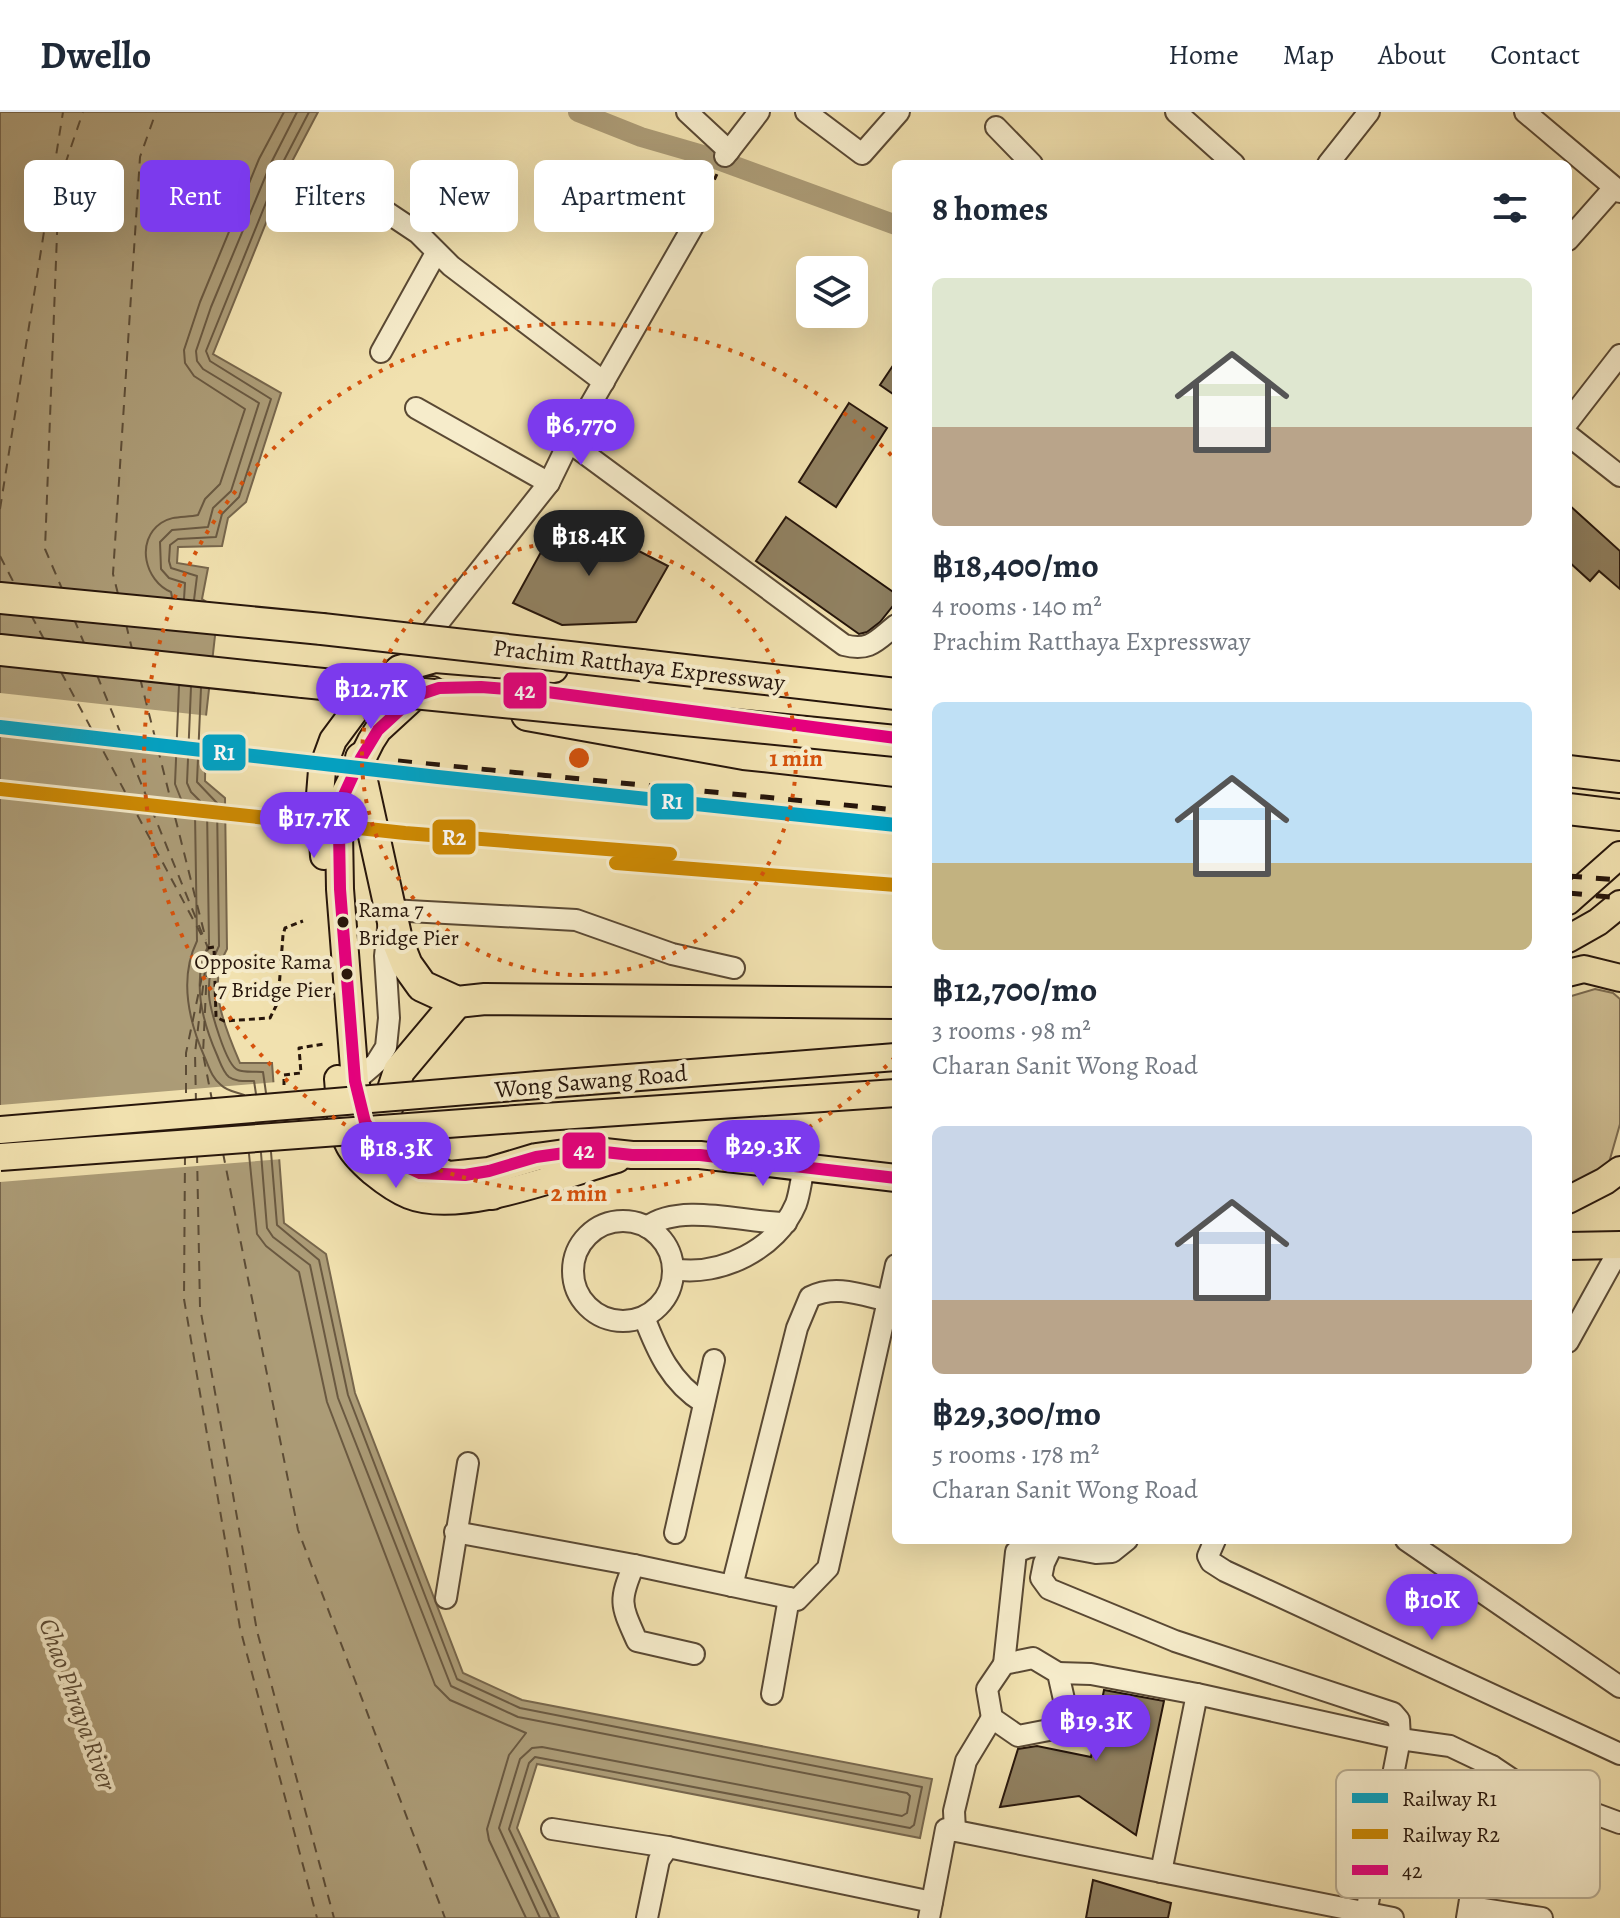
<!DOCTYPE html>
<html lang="en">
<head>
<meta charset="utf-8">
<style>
	:root { --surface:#fff; --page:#f6f6f7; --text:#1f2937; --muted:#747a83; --line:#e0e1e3; --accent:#7c3aed }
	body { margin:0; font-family:Alegreya,serif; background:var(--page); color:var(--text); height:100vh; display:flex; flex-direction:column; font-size:30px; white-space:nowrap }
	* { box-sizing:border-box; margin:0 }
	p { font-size:26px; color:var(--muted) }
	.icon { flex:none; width:44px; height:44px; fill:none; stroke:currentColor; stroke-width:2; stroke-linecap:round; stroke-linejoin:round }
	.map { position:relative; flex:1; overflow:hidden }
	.panel { position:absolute; left:892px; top:48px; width:680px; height:1384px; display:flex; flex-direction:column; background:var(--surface); border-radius:12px; box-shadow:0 8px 32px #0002 }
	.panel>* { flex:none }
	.guide { position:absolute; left:24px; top:48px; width:748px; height:72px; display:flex; gap:16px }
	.tools { position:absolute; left:796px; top:144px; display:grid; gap:16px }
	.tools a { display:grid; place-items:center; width:72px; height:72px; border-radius:12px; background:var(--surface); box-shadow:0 8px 32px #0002; font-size:40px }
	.price { position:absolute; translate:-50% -68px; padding:0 18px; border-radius:28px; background:var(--accent); color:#fff; font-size:26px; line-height:52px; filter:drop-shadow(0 2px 4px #0008) }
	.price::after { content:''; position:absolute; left:50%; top:48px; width:24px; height:18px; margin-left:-12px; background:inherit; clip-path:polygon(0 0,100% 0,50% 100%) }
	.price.on { background:#222; color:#fff }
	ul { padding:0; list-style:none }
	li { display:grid; align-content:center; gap:16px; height:424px; padding:0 40px }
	li span { display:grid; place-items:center; height:248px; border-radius:12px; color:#555 }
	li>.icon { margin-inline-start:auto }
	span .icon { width:144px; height:144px; fill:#fffc; stroke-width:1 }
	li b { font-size:34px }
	h2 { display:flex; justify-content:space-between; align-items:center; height:96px; padding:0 40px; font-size:34px }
	.pill { padding:0 28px; border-radius:12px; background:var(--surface); box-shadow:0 8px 32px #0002; font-size:28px; line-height:72px }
	.pill.on { background:var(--accent); color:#fff }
	header { display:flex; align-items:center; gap:48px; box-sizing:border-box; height:112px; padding:0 40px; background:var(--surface); border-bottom:2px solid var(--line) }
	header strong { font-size:38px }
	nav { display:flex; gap:44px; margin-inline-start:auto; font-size:28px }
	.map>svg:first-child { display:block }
	.green { fill:#cfbe93; stroke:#7b6a4f; stroke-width:2 }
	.water { fill:#ac9c77; stroke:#77664c; stroke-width:2 }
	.pier { fill:#f1e1af }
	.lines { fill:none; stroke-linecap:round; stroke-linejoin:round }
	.shore { stroke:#6a5941; stroke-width:2 }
	.canal { stroke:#ac9c77; stroke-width:20 }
	.ferry { stroke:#5c4c36; stroke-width:2; stroke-dasharray:10 8; stroke-linecap:butt }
	.building { fill:#908060; stroke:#27160b; stroke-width:2 }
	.minor-casing { stroke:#5a4934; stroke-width:24 }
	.major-casing { stroke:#27160b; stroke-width:30 }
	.highway-casing { stroke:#27160b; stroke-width:34 }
	.path { stroke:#27160b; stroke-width:3; stroke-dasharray:6 4; stroke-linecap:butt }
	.minor { stroke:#f6eccb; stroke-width:20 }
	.major { stroke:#f1e1af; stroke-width:26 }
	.highway { stroke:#f1e1af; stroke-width:30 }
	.rail { stroke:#27160b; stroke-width:5; stroke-dasharray:14 14; stroke-linecap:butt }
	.major-bridge-casing { stroke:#27160b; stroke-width:30; stroke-linecap:butt }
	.highway-bridge-casing { stroke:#27160b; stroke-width:34; stroke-linecap:butt }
	.major-bridge { stroke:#f1e1af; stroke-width:26 }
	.highway-bridge { stroke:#f1e1af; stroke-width:30 }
	.bus-1-casing { stroke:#f6eccb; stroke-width:18 }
	.bus-1 { stroke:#e5007d; stroke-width:12 }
	.rail-1-casing { stroke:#f6eccb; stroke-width:20 }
	.rail-2-casing { stroke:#f6eccb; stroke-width:20 }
	.rail-1 { stroke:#02a2c4; stroke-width:14 }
	.rail-2 { stroke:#cd8902; stroke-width:14 }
	.ring { fill:none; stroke:#d5520c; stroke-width:4; stroke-dasharray:4 8 }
	.bus-dot { fill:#27160b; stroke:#f6eccb; stroke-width:3 }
	.labels { text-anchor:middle; stroke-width:8; stroke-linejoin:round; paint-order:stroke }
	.bus-label { font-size:22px; fill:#27160b; stroke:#f6eccb; text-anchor:start }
	.street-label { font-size:24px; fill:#27160b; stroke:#f6eccb }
	.water-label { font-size:26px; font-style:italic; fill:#5c4c36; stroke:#f6eccb }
	.key { fill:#f6eccb; stroke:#b8ac91; stroke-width:2 }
	.key-label { font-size:22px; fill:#27160b }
	.centre { fill:#d5520c; stroke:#f6eccb; stroke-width:4 }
	.ring-label { font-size:24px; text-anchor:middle; font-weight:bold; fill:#d5520c; stroke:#f6eccb; stroke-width:8; stroke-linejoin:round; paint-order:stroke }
	.line-badge { stroke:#f6eccb; stroke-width:3 }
	.badge-label { font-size:22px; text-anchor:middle; font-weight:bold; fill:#fff }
</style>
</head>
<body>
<header>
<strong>Dwello</strong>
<nav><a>Home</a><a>Map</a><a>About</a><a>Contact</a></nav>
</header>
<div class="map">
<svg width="1620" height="1806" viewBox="0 0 1620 1806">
	<rect width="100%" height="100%" fill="#f1e1af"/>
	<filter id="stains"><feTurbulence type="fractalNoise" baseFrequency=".0025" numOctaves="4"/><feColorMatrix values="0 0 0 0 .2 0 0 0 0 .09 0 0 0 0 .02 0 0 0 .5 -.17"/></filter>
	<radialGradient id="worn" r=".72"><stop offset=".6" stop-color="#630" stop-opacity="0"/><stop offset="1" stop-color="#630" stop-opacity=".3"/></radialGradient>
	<path class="green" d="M1595,877L1613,881L1620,887V1012L1608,1054L1568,1075V885Z"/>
	<path class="water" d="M0,0H318L287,59L213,242L281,281L246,390L228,406L222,434L178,435L177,451L208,456L202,487L218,497L206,604L205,669L225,686L227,837C206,873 225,916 240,951H272L284,1111L326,1142L355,1281L463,1561L522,1588L932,1667L920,1726L537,1652L517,1716L559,1806H0Z"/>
	<g class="pier">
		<path d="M0,581L210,604L209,645L0,622Z"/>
		<path d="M277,970L283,1047L0,1070V993Z"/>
	</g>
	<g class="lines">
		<g class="shore">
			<path d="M172,485L171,480C145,469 135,429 161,411C172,403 186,406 198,403L205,387L220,372L245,297L194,264L185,251L184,238L200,190L259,47L284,0"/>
			<path d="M184,487L185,471L169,466L161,457L160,430L172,418L208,415L213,396L231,379L259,291L203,257L197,249L196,239L211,195L271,51L297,0"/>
			<path d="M194,488L197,464L171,456L169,449L170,433L178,427L216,425L222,402L239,385L271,287L210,249L206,239L280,56L309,0"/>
			<path d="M179,574L175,672L181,687L195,702L197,829C179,866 189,910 205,946C209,955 212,966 221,973C227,979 236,980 244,983"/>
			<path d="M191,575L187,671L191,680L207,696L209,832C191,867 202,909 217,943C220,950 223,960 229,965C236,970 245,969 254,969L256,982"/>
			<path d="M201,576L197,670L217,691L219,834C212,848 208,867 209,883C210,897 226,954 238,958C245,961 256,959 263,960L266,981"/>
			<path d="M271,1040L277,1113L319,1148L348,1283L457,1567L520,1596L922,1675L914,1713L910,1716L535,1645L529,1651L509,1717L551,1806"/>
			<path d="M261,1041L267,1116L273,1125L310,1153L338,1286L451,1574L518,1605L907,1681L910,1684L907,1701L902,1704L542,1635L532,1636L520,1647L499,1716L540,1806"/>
			<path d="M249,1042L257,1122L266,1134L299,1160L327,1290L435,1573L450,1588L526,1621L509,1643L487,1717L489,1728L526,1806"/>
		</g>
		<path class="canal" d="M578,0L641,25L710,45L896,113"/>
		<g class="ferry">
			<path d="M0,397L63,0"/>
			<path d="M0,444L15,473"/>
			<path d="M63,479L45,437L59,70L83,0"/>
			<path d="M118,482L113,462L140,45L156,0"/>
			<path d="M31,503L45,529"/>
			<path d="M74,507L84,531"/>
			<path d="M126,512L132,537"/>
			<path d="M61,560L203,826"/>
			<path d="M97,563L208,836L186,941V989"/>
			<path d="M140,566L206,828"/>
			<path d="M207,855L203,942L212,988"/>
			<path d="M196,991L195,941L206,850"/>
			<path d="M197,1041L200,1195L257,1519L334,1806"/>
			<path d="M223,1041L298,1418L445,1806"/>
			<path d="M185,1043L184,1187L240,1516L317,1806"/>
		</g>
	</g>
	<g class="building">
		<path d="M896,249V284L880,273Z"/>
		<path d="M849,291L887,316L836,395L799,370Z"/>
		<path d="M1568,392L1620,439V477L1599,459L1590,469L1568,449Z"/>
		<path d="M563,400L668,454L636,510L562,513L513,491Z"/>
		<path d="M786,405L896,482V490L880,510L867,520L859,522L756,449Z"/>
		<path d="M1104,1578L1164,1589L1136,1723L1079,1684L1000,1695L1018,1637L1037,1634L1091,1645Z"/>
		<path d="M1093,1768L1171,1791L1168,1806H1086Z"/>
	</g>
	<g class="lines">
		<g class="minor-casing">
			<g id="minor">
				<path d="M687,0L729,39"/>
				<path d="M806,0L862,42L899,0"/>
				<path d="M1176,0L1234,52"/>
				<path d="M1525,0L1620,80"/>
				<path d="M996,15L1032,52"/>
				<path d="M725,44L759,0"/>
				<path d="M1328,52L1369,0"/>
				<path d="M328,61L418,121L451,154L604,270"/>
				<path d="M1568,128L1614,76"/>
				<path d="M381,240L436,141"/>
				<path d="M416,296L549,371"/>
				<path d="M1568,310L1620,243"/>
				<path d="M1568,323L1620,364"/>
				<path d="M569,330L844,533C870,540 877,528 896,513"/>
				<path d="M420,534L549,371L569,330L695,111"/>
				<path d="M355,969L376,951L386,935L389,906L385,844L390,798L576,808L672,842L734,856"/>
				<circle cx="623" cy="1159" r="50"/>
				<path d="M647,1115C681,1090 745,1111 786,1111"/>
				<path d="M673,1157C721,1165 777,1137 796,1092C800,1081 801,1067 804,1056"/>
				<path d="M644,1205C657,1239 671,1271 704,1291"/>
				<path d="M1568,1230L1620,1136"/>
				<path d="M455,1420L634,1453L789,1486"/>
				<path d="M675,1421L714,1248"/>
				<path d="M1055,1428L1044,1451L1041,1466L1049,1477L1175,1529L1393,1601L1399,1608L1400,1627L1366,1801"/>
				<path d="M1215,1428L1208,1444L1211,1450L1225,1459L1620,1642"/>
				<path d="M1406,1428L1620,1575"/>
				<path d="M634,1453C618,1490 621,1493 637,1529L694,1542"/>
				<path d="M732,1474L797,1216L810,1185C835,1172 862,1183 888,1189"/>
				<path d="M446,1486L468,1351"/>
				<path d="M1033,1546L1058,1561L1065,1592L1049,1618L1018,1624L992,1606L987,1577L1004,1552Z"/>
				<path d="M1004,1552L1016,1440L1029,1435L1053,1433L1096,1441L1112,1440L1127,1428"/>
				<path d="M1058,1561L1091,1562L1197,1582L1400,1627L1450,1634L1492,1654L1525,1676L1620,1711"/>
				<path d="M772,1582L789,1486L797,1488L828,1456L896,1153"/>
				<path d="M552,1717L668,1735L932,1790"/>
				<path d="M955,1719L954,1699L966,1649L992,1606"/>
				<path d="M1161,1760L1197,1582"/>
				<path d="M1470,1795L1542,1806"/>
				<path d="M647,1806L659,1748L668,1735"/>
				<path d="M929,1806L946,1717L1393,1806"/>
				<path d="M1467,1806L1492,1654"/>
			</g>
		</g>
		<g class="major-casing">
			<g id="major">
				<path d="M432,578L415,584L378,618L371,629L344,683L339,720L340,777L355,969L365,1010L382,1036L401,1052L420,1061L440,1064L489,1059L536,1045L586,1038L632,1043H700L896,1066"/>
				<path d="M324,744L320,683L322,658L333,628L356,597L399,557L435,547L554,557"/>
				<path d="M1568,789L1620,743"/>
				<path d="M1568,827L1598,810L1620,792"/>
				<path d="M1568,861L1584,857L1620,866"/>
				<path d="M338,967C340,987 339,1015 349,1033C354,1043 365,1053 373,1060C384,1069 396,1078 409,1083C461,1104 564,1062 617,1047"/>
				<path d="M538,973L896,945"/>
				<path d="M530,1006L896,981"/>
				<path d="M1568,1088L1605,1069L1620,1058"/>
				<path d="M1568,1134L1620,1133"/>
			</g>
		</g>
		<g class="highway-casing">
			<g id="highway">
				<path d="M0,486L322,517"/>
				<path d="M0,538L303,570"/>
				<path d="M641,553L896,582"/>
				<path d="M527,603L744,642L896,659"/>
				<path d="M361,646L362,669L397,828L407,853L422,874L457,890L485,887L896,891"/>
				<path d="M1568,659L1620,665"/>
				<path d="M1568,697L1620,703"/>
				<path d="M457,890L399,959L385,1002C406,1047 446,1070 492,1082"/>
			</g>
		</g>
		<g class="path">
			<path d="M702,95L717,62"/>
			<path d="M208,836L214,835L216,905L224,909L270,906L278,890L283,823L285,816L303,809"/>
			<path d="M284,973V963L301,961L299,936L324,932"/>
		</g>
		<use href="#minor" class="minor"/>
		<use href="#major" class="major"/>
		<use href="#highway" class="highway"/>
		<g class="rail">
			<path d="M0,615L438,665L896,713"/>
			<path d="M398,649L896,698"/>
			<path d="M1568,764L1620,768"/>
			<path d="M1568,781L1620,786"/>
		</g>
		<g class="major-bridge-casing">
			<g id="major-bridge">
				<path d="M0,1018L538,973"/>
				<path d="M0,1045L530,1006"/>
			</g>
		</g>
		<g class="highway-bridge-casing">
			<g id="highway-bridge">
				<path d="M322,517L641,553"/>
				<path d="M303,570L896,629"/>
			</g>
		</g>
		<use href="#major-bridge" class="major-bridge"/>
		<use href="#highway-bridge" class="highway-bridge"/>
		<g class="bus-1-casing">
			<path id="bus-1" d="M896,626L547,580L481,575L439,576L415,584L378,618L361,646L344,683L339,720L340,777L355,969L365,1010L382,1036L401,1052L420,1061L465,1063L489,1059L536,1045L586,1038L632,1043H700L896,1066"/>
		</g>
		<use href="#bus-1" class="bus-1"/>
		<g class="rail-1-casing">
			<path id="rail-1" d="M0,615L438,665L896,713"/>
		</g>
		<g class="rail-2-casing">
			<g id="rail-2">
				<path d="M0,677L405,721L670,742"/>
				<path d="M616,751L896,773"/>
			</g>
		</g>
		<use href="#rail-1" class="rail-1"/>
		<use href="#rail-2" class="rail-2"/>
	</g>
	<g class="ring">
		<circle cx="579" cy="646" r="217"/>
		<path d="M895 945A435 435 0 1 1 895 347"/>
	</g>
	<g class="bus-dot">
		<circle cx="343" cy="810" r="7"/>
		<circle cx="347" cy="862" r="7"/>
	</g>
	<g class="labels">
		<g class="bus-label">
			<text x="358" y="805">Rama 7<tspan x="358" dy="28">Bridge Pier</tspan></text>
			<text x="332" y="857" text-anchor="end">Opposite Rama<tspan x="332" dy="28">7 Bridge Pier</tspan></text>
		</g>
		<g class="street-label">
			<text transform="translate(639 553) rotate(7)" y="8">Prachim Ratthaya Expressway</text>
			<text transform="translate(591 969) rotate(-5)" y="8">Wong Sawang Road</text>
		</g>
		<g class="water-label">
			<text transform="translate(78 1592) rotate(70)" y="9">Chao Phraya River</text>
		</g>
	</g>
	<rect x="1336" y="1658" width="264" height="128" rx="12" class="key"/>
	<rect x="1352" y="1681" width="36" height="10" fill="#02a2c4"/>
	<rect x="1352" y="1717" width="36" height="10" fill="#cd8902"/>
	<rect x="1352" y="1753" width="36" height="10" fill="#e5007d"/>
	<g class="key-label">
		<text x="1402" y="1694">Railway R1</text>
		<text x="1402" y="1730">Railway R2</text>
		<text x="1402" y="1766">42</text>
	</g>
	<circle cx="579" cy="646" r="12" class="centre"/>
	<g class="ring-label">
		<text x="796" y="654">1 min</text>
		<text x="579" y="1089">2 min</text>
	</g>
	<g class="line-badge">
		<rect x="502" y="559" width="46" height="39" rx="8" fill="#e5007d"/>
		<rect x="201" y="621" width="46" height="39" rx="8" fill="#02a2c4"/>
		<rect x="649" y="670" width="46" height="39" rx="8" fill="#02a2c4"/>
		<rect x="431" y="706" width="46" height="38" rx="8" fill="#cd8902"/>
		<rect x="561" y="1019" width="46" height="39" rx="8" fill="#e5007d"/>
	</g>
	<g class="badge-label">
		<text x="525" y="586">42</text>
		<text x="224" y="648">R1</text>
		<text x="672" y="697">R1</text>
		<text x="454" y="733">R2</text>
		<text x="584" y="1046">42</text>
	</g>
	<rect width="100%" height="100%" filter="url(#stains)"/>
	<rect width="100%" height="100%" fill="url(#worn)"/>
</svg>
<div class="tools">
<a><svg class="icon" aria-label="layers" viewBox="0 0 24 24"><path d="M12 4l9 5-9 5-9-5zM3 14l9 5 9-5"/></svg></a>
</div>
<b class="price" style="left:581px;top:355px">฿6,770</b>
<b class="price on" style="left:589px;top:466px">฿18.4K</b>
<b class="price" style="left:371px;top:619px">฿12.7K</b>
<b class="price" style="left:314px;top:748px">฿17.7K</b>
<b class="price" style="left:763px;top:1076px">฿29.3K</b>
<b class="price" style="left:396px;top:1078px">฿18.3K</b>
<b class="price" style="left:1432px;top:1530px">฿10K</b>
<b class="price" style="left:1096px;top:1651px">฿19.3K</b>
<div class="guide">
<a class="pill">Buy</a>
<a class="pill on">Rent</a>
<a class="pill">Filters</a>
<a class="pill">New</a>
<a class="pill">Apartment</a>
</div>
<section class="panel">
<h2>8 homes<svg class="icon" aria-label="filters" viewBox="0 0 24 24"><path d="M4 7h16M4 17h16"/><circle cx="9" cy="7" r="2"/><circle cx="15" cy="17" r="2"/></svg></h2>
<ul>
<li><span style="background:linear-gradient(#dfe7d0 60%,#b9a48a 0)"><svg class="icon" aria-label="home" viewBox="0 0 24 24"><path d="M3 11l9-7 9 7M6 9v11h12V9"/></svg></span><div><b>฿18,400/mo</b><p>4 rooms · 140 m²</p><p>Prachim Ratthaya Expressway</p></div></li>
<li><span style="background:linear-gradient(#bfe0f5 65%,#c2b280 0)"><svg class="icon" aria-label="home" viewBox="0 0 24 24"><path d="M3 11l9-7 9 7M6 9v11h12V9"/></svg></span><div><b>฿12,700/mo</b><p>3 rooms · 98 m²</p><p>Charan Sanit Wong Road</p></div></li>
<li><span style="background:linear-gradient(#c9d6e8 70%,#b9a48a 0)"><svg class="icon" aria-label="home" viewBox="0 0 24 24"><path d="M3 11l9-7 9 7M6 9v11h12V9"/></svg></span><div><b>฿29,300/mo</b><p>5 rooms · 178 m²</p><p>Charan Sanit Wong Road</p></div></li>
</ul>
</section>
</div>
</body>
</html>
